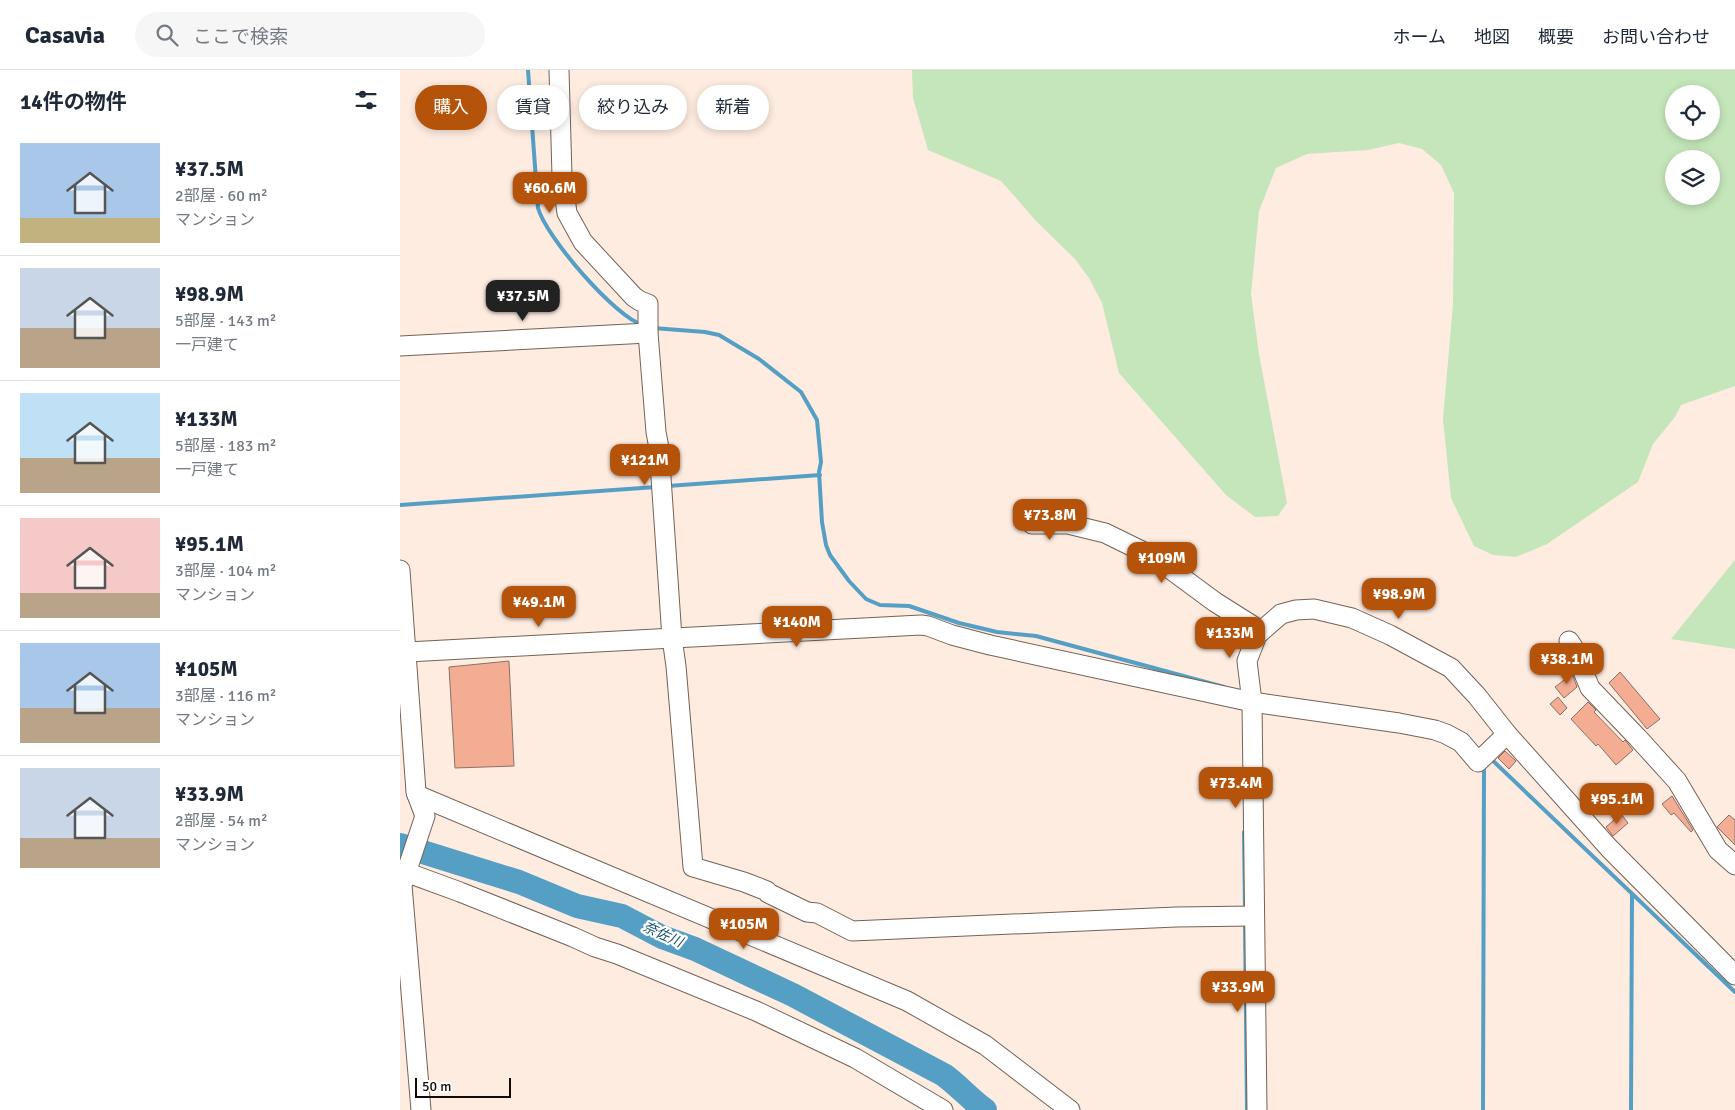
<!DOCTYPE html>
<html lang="ja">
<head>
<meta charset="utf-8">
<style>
	:root { --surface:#fff; --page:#f6f6f7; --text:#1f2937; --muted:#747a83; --line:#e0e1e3; --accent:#b45309 }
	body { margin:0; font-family:Signika,"Noto Sans JP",sans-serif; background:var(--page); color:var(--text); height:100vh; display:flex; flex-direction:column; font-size:19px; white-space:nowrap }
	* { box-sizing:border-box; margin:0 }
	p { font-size:16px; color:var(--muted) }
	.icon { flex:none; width:28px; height:28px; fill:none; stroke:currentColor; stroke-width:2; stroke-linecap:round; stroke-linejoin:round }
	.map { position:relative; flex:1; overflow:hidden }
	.side { display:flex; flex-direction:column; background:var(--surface); width:400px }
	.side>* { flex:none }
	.banner { position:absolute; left:15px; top:15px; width:475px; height:45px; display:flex; gap:10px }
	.tools { position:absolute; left:1265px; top:15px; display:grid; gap:10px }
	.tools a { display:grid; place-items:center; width:55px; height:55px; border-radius:50%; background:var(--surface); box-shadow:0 2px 8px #0003; font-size:25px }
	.scale { position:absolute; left:15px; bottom:12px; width:96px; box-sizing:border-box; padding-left:5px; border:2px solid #110a06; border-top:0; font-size:14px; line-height:18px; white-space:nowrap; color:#110a06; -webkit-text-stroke:4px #fff; paint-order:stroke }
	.price { position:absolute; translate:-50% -42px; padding:0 11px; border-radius:10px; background:var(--accent); color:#fff; font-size:16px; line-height:32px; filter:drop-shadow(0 1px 2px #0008) }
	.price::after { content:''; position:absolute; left:50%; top:30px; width:15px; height:11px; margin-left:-8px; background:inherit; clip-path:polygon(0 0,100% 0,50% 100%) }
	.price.current { background:#222; color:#fff }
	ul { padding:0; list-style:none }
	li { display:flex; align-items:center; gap:15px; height:125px; padding:0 20px }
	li+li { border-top:1px solid var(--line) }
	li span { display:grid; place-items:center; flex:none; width:140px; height:100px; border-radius:0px; color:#555 }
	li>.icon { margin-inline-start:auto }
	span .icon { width:60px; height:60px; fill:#fffc; stroke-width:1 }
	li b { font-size:21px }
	h2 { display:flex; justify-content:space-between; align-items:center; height:60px; padding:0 20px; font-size:21px }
	.chip { padding:0 18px; border-radius:22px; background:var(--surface); box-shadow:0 2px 8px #0003; font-size:18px; line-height:45px }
	.chip.current { background:var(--accent); color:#fff }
	header { display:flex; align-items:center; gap:30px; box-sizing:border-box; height:70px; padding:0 25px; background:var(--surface); border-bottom:1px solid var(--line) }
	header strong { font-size:24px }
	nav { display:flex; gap:28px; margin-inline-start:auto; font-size:18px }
	.search { width:350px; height:45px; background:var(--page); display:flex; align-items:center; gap:12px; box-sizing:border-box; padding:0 18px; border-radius:28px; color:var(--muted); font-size:19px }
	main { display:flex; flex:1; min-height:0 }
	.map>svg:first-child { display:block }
	.green { fill:#c5e6ba; fill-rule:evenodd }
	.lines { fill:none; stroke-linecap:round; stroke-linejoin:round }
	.stream { stroke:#559fc5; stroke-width:4 }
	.river { stroke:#559fc5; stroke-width:24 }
	.building { fill:#f4ac93; stroke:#89726a }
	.minor-casing { stroke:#756255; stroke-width:21 }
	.minor { stroke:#fff; stroke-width:19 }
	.labels { text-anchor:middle; stroke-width:4.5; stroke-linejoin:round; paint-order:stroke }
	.water-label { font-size:14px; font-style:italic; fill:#15516b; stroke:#fff }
</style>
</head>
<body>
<header>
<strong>Casavia</strong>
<div class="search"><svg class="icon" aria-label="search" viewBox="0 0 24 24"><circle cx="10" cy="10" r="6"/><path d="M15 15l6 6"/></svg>ここで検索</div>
<nav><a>ホーム</a><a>地図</a><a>概要</a><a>お問い合わせ</a></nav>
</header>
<main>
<section class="side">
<h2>14件の物件<svg class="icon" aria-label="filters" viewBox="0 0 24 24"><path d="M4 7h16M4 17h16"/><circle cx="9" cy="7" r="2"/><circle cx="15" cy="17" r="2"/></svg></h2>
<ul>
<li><span style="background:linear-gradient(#a9c7e8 75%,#c2b280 0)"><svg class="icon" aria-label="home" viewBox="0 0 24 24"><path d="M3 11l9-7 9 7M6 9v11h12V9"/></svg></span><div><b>¥37.5M</b><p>2部屋 · 60 m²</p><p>マンション</p></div></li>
<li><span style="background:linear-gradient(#c9d6e8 60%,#b9a48a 0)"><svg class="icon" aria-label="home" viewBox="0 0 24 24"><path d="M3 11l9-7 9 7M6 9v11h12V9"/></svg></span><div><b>¥98.9M</b><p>5部屋 · 143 m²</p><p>一戸建て</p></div></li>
<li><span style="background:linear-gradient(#bfe0f5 65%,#b9a48a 0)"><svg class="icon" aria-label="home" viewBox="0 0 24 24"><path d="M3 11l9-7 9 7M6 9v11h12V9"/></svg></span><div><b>¥133M</b><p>5部屋 · 183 m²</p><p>一戸建て</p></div></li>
<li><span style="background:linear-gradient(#f6c9c9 75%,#b9a48a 0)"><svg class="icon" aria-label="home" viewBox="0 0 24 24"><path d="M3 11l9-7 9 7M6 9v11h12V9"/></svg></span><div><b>¥95.1M</b><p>3部屋 · 104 m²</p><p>マンション</p></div></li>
<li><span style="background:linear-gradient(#a9c7e8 65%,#b9a48a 0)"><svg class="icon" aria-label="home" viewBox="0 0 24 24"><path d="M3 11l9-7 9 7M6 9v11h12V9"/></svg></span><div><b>¥105M</b><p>3部屋 · 116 m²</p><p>マンション</p></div></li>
<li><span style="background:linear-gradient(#c9d6e8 70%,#b9a48a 0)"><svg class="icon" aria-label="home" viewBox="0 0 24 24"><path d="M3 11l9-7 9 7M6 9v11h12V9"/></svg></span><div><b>¥33.9M</b><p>2部屋 · 54 m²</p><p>マンション</p></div></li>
</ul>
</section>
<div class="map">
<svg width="1335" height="1040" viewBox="0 0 1335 1040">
	<rect width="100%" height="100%" fill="#feece0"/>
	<g class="green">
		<path d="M512,0H1335V316L1281,335L1275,347L1253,374L1238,412L1147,474L1116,487L1093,485L1074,476L1051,428L1043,349L1053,234L1054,123L1041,95L1022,79L999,73L968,80L907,84L876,98L859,141L851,224L859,284L887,433L878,446L855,447L826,425L719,303L702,233L689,208L675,189L637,152L601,111L528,80L513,28ZM1274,24H1311V61H1274ZM1274,89H1311V126H1274Z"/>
		<path d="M1335,490V579L1271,569Z"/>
	</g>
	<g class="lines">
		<g class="stream">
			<path d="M128,0L138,138C146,167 215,247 243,255"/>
			<path d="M253,258L305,262L319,265L359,289L401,322L417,350L421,392L419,402L422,452L426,475L430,485L449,511L466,529L480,535L509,536L559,553L597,562L636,566L824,617"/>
			<path d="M268,416L420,405"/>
			<path d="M0,435L256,417"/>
			<path d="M1089,687L1335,922"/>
			<path d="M844,762L845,840"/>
			<path d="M845,852L847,1040"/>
			<path d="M1083,1040L1084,695"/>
			<path d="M1231,1040L1232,825"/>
		</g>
		<path class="river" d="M0,775L119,812L177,836L222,846L262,867L295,879L393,925L544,1005C559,1016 570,1029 585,1040"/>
	</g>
	<g class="building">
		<path d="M109,591L114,696L55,698L49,597Z"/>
		<path d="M1170,598L1177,617L1164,628L1155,617L1168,607L1165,601Z"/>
		<path d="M1220,602L1260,649L1247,659L1209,613Z"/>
		<path d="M1158,627L1167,638L1160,645L1150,634Z"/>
		<path d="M1188,632L1196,640L1194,642L1223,672L1225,670L1233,680L1216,695L1198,674L1196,676L1171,649Z"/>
		<path d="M1105,681L1116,691L1109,699L1098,688Z"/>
		<path d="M1272,726L1293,760L1291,762L1274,743L1271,745L1262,734Z"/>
		<path d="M1221,744L1228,753L1213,766L1206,757Z"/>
		<path d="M1329,745L1335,750V775L1317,757Z"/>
	</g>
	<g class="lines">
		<g class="minor-casing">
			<g id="minor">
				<path d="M159,0L162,106L167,143L183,172L234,227L240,231L248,234V263L256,362L259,378L272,568L276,596L293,797L344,812L367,821L368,823L407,842L417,843L452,861L776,847L854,846"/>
				<path d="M0,276L248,263"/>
				<path d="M632,454H668L705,463L754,487L815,532L861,561"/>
				<path d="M0,500L16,722L25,746L2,815L21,1040"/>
				<path d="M1169,571L1173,577L1190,618L1238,668L1277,711L1318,780L1335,795"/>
				<path d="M7,582L521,555L528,556L552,565L590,575L852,632L999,653L1035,660L1046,664L1061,672L1078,692L1107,664"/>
				<path d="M17,725L507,931L585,975L670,1040"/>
				<path d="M0,800L60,822L173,867L195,877L217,884L356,941L455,988L543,1040"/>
				<path d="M857,1040L852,632L847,591L857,565L881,544L896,540L914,539L952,548L990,565L1051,598L1077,626L1107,664L1209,778L1335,905"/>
			</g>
		</g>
		<use href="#minor" class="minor"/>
	</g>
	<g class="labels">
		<g class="water-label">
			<text transform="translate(263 864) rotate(24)" y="5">奈佐川</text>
		</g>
	</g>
</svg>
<div class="tools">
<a><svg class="icon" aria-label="locate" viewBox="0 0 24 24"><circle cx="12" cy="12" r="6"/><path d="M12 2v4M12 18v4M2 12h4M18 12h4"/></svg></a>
<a><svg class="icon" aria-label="layers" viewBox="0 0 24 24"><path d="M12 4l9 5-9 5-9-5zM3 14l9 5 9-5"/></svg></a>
</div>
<div class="scale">50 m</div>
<b class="price" style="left:150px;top:144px">¥60.6M</b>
<b class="price current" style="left:123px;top:252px">¥37.5M</b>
<b class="price" style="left:245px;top:416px">¥121M</b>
<b class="price" style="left:650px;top:471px">¥73.8M</b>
<b class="price" style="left:762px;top:514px">¥109M</b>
<b class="price" style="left:999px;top:550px">¥98.9M</b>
<b class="price" style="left:139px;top:558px">¥49.1M</b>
<b class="price" style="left:397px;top:578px">¥140M</b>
<b class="price" style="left:830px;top:589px">¥133M</b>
<b class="price" style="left:1167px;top:615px">¥38.1M</b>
<b class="price" style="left:836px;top:739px">¥73.4M</b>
<b class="price" style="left:1217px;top:755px">¥95.1M</b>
<b class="price" style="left:344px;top:880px">¥105M</b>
<b class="price" style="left:838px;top:943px">¥33.9M</b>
<div class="banner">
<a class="chip current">購入</a>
<a class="chip">賃貸</a>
<a class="chip">絞り込み</a>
<a class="chip">新着</a>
</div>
</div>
</main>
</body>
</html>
